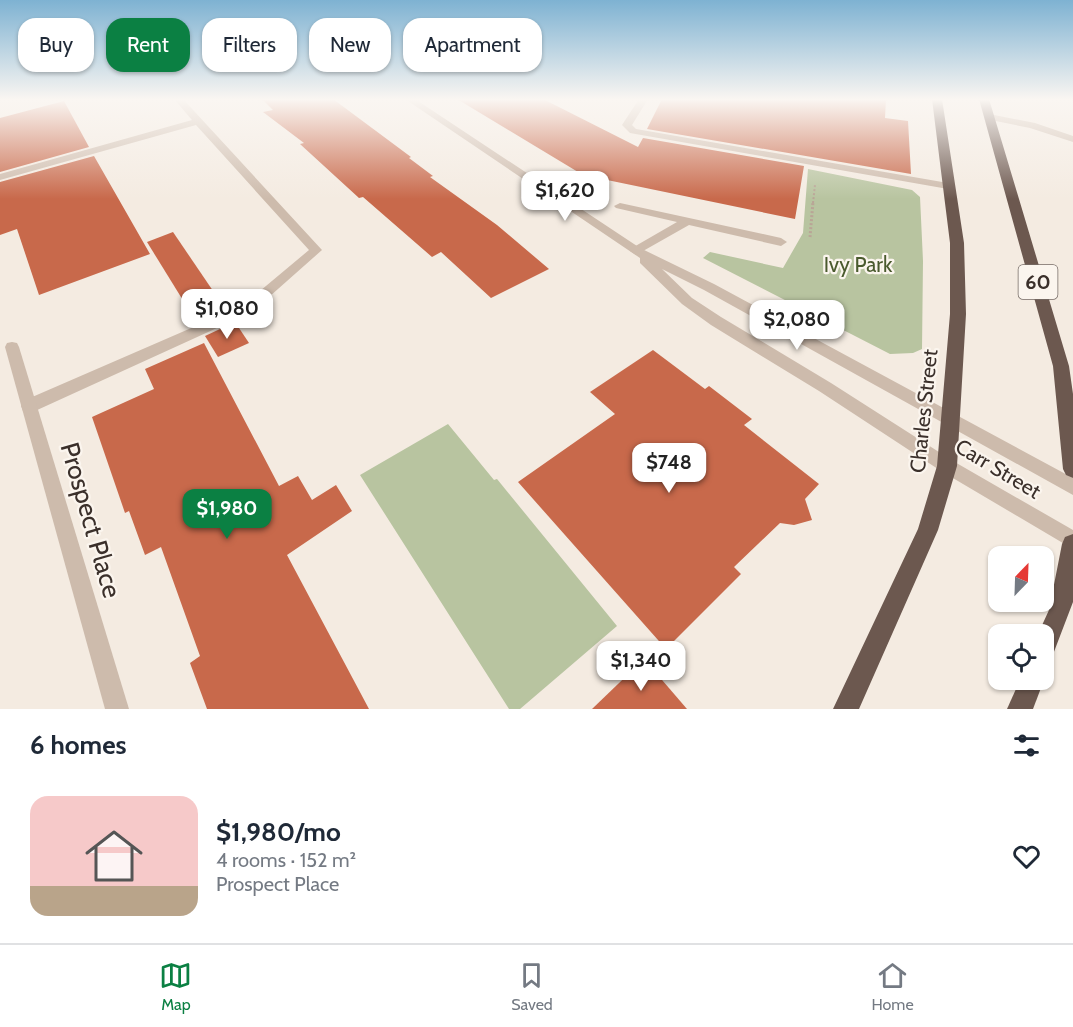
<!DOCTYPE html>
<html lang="en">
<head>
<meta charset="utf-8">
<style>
	:root { --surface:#fff; --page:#f6f6f7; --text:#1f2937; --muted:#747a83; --line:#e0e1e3; --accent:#0b8043 }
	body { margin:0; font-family:Cabin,sans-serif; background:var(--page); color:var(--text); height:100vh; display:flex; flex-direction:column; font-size:22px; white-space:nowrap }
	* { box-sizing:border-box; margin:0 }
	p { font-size:20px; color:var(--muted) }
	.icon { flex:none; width:33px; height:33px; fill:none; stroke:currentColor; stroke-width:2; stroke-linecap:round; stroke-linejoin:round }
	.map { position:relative; height:709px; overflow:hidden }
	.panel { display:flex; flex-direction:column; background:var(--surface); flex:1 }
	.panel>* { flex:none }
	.hud { position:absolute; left:18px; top:18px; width:600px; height:54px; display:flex; gap:12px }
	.needle { width:39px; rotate:23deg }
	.tools { position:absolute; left:988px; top:546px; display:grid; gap:12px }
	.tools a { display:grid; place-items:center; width:66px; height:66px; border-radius:12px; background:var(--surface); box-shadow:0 2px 4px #0004; font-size:30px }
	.price { position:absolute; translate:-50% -51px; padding:0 14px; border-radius:12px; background:#fff; color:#222; font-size:20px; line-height:39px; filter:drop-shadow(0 2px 3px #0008) }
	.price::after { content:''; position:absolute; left:50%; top:36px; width:18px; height:14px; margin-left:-9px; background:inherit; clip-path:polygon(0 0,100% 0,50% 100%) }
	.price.current { background:var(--accent); color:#fff }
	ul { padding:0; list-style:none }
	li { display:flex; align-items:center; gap:18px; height:150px; padding:0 30px }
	li span { display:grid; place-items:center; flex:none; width:168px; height:120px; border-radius:18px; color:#555 }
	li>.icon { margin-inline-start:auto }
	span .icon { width:72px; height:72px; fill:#fffc; stroke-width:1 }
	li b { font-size:26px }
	h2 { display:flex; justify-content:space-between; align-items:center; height:72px; padding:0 30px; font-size:26px }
	.pill { padding:0 21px; border-radius:18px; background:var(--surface); box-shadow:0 2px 4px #0004; font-size:21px; line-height:54px }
	.pill.current { background:var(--accent); color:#fff }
	.tab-bar { display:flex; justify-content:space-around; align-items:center; height:84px; border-top:2px solid var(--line); background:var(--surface); font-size:16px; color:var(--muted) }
	.tab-bar a { display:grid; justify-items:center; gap:3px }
	.tab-bar .current { color:var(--accent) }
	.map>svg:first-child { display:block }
	.green { fill:#b8c4a0 }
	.building { fill:#c8694b }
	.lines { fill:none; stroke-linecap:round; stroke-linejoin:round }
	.path-far1 { stroke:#b9a596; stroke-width:2; stroke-dasharray:2 2; stroke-linecap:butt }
	.path { stroke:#b9a596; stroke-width:3; stroke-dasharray:2 2; stroke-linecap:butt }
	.service { fill:#cdbbac; fill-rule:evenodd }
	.minor { fill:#cdbbac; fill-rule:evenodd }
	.tertiary { fill:#cdbbac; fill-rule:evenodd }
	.trunk { fill:#6c584f; fill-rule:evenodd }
	.labels { text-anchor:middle; stroke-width:4.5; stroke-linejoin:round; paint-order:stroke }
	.shield { fill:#fbf5ee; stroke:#756b66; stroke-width:1.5 }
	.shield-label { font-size:20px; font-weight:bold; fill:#3b302b }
	.park-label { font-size:21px; fill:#4a5a2e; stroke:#fbf5ee }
	.street-label { font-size:21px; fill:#3b302b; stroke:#fbf5ee }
	.near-street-label { font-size:26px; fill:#3b302b; stroke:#fbf5ee }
</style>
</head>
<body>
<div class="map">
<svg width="1073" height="709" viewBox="0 0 1073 709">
	<rect width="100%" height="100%" fill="#f4ebe1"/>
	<g class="green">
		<path d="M808,169L912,190L920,197L923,261L922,349L913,353L890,354L703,258L710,252L783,268L803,233Z"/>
		<path d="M448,424L494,480L497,479L617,626L520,709H509L360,475Z"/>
	</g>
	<g class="building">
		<path d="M262,99H333L411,157L409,158L433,176L430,177L497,225L549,269L491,298L441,252L432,257L363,197L359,198L300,144L304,143L263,112L273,110Z"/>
		<path d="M457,99H543L638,147L643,138L804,166L795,219L583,175Z"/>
		<path d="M662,99H886L885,118L908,121L911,174L647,129Z"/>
		<path d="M64,101L89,147L0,172V118Z"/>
		<path d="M94,156L150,254L39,295L17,229L0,235V182Z"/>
		<path d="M173,232L226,310L197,323L147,242Z"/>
		<path d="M235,322L249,343L218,357L205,336Z"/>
		<path d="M204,343L279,486L298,476L312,500L336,485L352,511L287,555L369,709H207L190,663L200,656L161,547L145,555L129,511L125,513L92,417L154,389L145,369Z"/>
		<path d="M653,350L705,389L709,386L752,419L744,425L819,484L805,499L812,520L794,525L780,523L734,567L741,574L666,649L518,482L615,414L590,392Z"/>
		<path d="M644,659L687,709H592Z"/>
	</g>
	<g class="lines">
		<path class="path-far1" d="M813,203L815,185"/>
		<path class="path" d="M810,237L813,202"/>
		<path class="service" d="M174,99H183L322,250L252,312L35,411L29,412L23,411L21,406L23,401L242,306L309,250L196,125L0,180V174L192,120Z"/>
		<g class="minor">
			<path d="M639,99H648L632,125L636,129L948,183L954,186L948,189L630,133L622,125Z"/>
			<path d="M989,114L1035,123L1073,136V142L1030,128L986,119V115Z"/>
			<path d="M620,203L781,238L787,242L781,246L689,225L636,255L630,251L632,248L677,222L616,208L614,206Z"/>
			<path d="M12,342L17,343L19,347L129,709H105L5,347L7,343Z"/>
		</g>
		<path class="tertiary" d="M405,99H415L640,248L714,284L1073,478V495L704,290L662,269L692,298L721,317L831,383L953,461L1073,530V549L941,471L819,391L711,325L682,304L640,263V258Z"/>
		<g class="trunk">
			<path d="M932,99H942L964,243L966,314L957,466L938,530L859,709H833L918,529L937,466L950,314V243Z"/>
			<path d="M979,99H989L1069,366L1073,394V478L1066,475L1063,469L1053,366Z"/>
			<path d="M1073,534V602L1052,657L1044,661V634H1038L1049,610L1062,544L1065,537Z"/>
			<path d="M1044,679V680L1033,709H1007L1020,680Z"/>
		</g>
	</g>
	<linearGradient id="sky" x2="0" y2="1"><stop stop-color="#7eb2d2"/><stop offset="0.5" stop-color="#faf6f2"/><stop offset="1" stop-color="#faf6f2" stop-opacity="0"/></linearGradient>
	<rect width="1073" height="199" fill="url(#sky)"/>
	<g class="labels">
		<rect class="shield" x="1018.5" y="265" width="39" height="34" rx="4.5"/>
		<g class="shield-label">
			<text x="1038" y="289">60</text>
		</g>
		<g class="park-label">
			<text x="858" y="272">Ivy Park</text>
		</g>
		<g class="street-label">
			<text transform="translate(924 411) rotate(-84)" y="7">Charles Street</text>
			<text transform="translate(998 469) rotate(31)" y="7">Carr Street</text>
		</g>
		<g class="near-street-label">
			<text transform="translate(91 520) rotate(74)" y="9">Prospect Place</text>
		</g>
	</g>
</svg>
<div class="tools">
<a><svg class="needle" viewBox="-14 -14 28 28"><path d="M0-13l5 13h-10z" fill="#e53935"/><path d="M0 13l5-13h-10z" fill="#747a83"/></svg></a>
<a><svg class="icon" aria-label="locate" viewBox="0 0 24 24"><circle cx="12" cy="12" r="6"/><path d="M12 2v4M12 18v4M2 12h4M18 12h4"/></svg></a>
</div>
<b class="price" style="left:565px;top:222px">$1,620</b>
<b class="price" style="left:227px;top:340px">$1,080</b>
<b class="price" style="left:797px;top:351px">$2,080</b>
<b class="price" style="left:669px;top:494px">$748</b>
<b class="price current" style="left:227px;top:540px">$1,980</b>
<b class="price" style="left:641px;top:692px">$1,340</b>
<div class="hud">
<a class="pill">Buy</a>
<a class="pill current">Rent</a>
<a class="pill">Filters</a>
<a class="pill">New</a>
<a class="pill">Apartment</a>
</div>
</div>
<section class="panel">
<h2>6 homes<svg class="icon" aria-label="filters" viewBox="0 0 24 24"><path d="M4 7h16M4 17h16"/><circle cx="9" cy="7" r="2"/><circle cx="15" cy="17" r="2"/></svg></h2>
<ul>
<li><span style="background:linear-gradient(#f6c9c9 75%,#b9a48a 0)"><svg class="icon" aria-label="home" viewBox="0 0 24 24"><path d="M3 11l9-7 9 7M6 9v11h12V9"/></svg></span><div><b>$1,980/mo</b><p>4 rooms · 152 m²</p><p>Prospect Place</p></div><svg class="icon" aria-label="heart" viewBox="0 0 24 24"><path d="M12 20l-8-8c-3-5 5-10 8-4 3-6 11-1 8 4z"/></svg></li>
</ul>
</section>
<nav class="tab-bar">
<a class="current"><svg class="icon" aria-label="map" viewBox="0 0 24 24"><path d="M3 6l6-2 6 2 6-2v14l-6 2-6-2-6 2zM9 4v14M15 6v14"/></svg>Map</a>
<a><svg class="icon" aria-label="saved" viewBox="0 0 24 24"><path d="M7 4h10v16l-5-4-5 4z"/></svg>Saved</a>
<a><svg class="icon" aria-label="home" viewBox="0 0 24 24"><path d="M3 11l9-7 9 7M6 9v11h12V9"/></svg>Home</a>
</nav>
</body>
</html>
